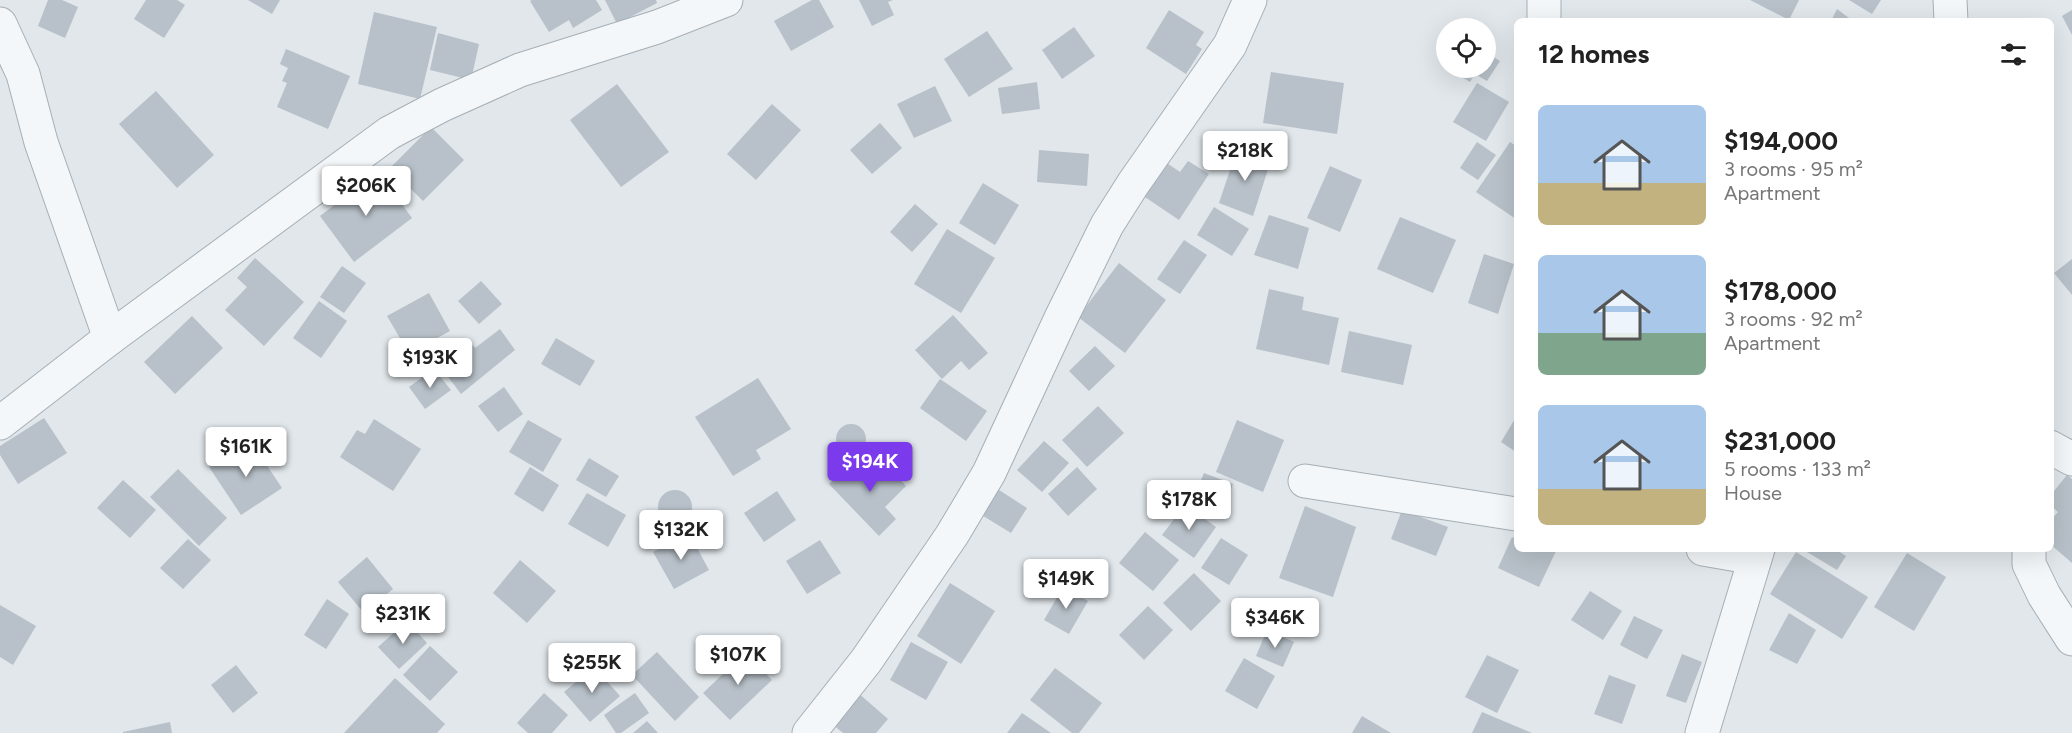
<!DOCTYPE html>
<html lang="en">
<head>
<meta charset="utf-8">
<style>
	:root { --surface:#fff; --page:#f6f6f6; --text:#222; --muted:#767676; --accent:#7c3aed }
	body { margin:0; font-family:Figtree,sans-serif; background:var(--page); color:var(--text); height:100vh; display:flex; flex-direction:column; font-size:22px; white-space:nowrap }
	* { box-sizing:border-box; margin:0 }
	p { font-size:20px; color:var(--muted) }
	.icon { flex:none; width:33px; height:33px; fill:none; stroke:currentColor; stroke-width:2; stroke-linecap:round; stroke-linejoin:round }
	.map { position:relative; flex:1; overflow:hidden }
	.drawer { position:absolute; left:1514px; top:18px; width:540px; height:534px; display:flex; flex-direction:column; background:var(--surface); border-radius:9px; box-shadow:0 6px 24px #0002 }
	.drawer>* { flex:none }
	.buttons { position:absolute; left:1436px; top:18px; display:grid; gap:12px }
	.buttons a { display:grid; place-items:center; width:60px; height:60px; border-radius:50%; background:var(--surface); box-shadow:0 6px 24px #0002; font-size:30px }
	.price { position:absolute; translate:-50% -51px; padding:0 14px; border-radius:6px; background:#fff; color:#222; font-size:20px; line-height:39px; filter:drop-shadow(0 2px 3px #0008) }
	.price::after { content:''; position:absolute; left:50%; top:36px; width:18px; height:14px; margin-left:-9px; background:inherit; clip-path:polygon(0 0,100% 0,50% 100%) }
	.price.selected { background:var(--accent); color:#fff }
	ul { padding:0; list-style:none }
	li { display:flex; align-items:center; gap:18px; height:150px; padding:0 24px }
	li span { display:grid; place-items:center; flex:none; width:168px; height:120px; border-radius:9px; color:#555 }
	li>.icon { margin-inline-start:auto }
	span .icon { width:72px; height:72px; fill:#fffc; stroke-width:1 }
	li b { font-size:26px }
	h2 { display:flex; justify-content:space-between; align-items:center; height:72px; padding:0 24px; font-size:26px }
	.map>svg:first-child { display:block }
	.building { fill:#b8c1c9 }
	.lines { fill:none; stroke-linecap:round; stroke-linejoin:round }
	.minor-casing { stroke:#a6afb6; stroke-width:35 }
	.minor { stroke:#f4f7f9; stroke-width:33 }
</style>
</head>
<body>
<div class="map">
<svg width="2072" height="733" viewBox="0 0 2072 733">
	<rect width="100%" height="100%" fill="#e1e7eb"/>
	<g class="building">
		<path d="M48,0H62L78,7L65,38L38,26Z"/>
		<path d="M146,0H177L185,5L164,38L134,19Z"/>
		<path d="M248,0H280L272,14Z"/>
		<path d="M532,0H596L602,10L573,28L569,20L549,32L530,1Z"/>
		<path d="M605,0H656L657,3L617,24Z"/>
		<path d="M812,0H819L834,27L791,51L774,21Z"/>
		<path d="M859,0H893L888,2L894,15L872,26Z"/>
		<path d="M1750,0H1799L1789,20Z"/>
		<path d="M1849,0H1881L1872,14Z"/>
		<path d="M1837,9L1853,21H1831Z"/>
		<path d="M1169,10L1204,32L1196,45L1202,49L1186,74L1146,48Z"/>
		<path d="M2072,10V35L2062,16Z"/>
		<path d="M374,12L437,27L420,99L358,84Z"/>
		<path d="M1074,27L1095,56L1062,79L1042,50Z"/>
		<path d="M987,31L1013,69L969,97L944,59Z"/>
		<path d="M438,33L479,44L471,80L430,70Z"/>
		<path d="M286,49L350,76L328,129L277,107L287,83L282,81L288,68L280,64Z"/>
		<path d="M1485,52L1500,61L1487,81L1475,74L1470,82L1452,71L1453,68H1485Z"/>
		<path d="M1271,72L1344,83L1337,134L1263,123Z"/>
		<path d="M1037,82L1040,109L1002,114L998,88Z"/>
		<path d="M1477,83L1509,102L1486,141L1453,122Z"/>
		<path d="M617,84L669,152L621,187L570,120Z"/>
		<path d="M935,86L952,121L914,138L897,104Z"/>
		<path d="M156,91L214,155L177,188L119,124Z"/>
		<path d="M772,104L801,130L756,180L727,154Z"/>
		<path d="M880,123L902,148L872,174L850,150Z"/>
		<path d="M431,127L464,160L423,201L390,168Z"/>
		<path d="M1477,142L1496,155L1478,180L1460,168Z"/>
		<path d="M1510,142L1516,146V219L1476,192Z"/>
		<path d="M1237,149L1271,160L1253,216L1219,203Z"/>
		<path d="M1039,150L1089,154L1087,186L1037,182Z"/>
		<path d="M1161,159L1180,172L1188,161L1209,174L1179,220L1139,193Z"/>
		<path d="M1330,166L1362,180L1340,232L1307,218Z"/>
		<path d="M378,172L412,218L354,262L320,216Z"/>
		<path d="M983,183L1019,205L995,245L959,223Z"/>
		<path d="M915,204L938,224L912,252L890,232Z"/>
		<path d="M1214,207L1249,229L1232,256L1197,235Z"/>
		<path d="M1269,215L1309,228L1298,269L1254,255Z"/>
		<path d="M1400,217L1456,240L1433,293L1377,269Z"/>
		<path d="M947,229L995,258L961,313L914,284Z"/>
		<path d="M1184,240L1207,255L1180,294L1157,279Z"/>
		<path d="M1484,254L1514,264L1498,314L1468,303Z"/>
		<path d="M255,258L304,302L264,346L225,310L247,287L237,278Z"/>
		<path d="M2072,259V295L2054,273Z"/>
		<path d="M1119,263L1166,300L1125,353L1078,317Z"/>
		<path d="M342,266L366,283L344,313L320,297Z"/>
		<path d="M481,281L502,304L479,324L458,301Z"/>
		<path d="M1269,289L1304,297L1302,310L1339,318L1329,365L1256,349Z"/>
		<path d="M429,293L450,331L419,348L414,339L404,345L387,316Z"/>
		<path d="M319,301L347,321L321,358L293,338Z"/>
		<path d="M953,315L988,353L969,370L961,361L942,379L915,350Z"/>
		<path d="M192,316L223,348L175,394L144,362Z"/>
		<path d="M500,329L515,350L461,394L439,365L470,342L475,348Z"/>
		<path d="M1349,331L1412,345L1403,385L1341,372Z"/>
		<path d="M556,338L595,361L580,386L541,364Z"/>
		<path d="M1095,346L1115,366L1089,391L1069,371Z"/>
		<path d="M434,369L451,390L425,409L409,387Z"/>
		<path d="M758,378L791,429L756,450L761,459L733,476L695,417Z"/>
		<path d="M940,379L987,411L966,441L920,408Z"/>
		<path d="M504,387L523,414L498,432L478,406Z"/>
		<path d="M1098,406L1124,433L1087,467L1062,440Z"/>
		<path d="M1516,417V452L1501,442Z"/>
		<path d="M44,418L67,453L18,484L0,455V446Z"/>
		<path d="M374,419L421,449L393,491L340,457L357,430L365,434Z"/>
		<path d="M528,420L562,439L543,472L509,452Z"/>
		<path d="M1237,420L1284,440L1263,492L1216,472Z"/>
		<circle cx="851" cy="439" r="15"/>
		<path d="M250,440L282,488L241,515L209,467Z"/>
		<path d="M1044,441L1069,463L1042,492L1017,470Z"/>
		<path d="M589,458L619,476L606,497L576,480Z"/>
		<path d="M879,458L906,486L885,507L896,519L879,536L829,484L852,462L863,473Z"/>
		<path d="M530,467L559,485L543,512L514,494Z"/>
		<path d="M1077,467L1097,489L1068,516L1048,494Z"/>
		<path d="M178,469L227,518L199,546L150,497Z"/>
		<path d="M1204,473L1233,484L1222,514L1192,501Z"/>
		<path d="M2067,475L2072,479V563L2050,544V521L2058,512L2050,505V496Z"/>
		<path d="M123,480L156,510L130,538L97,508Z"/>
		<path d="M996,488L1027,508L1011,533L980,514Z"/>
		<circle cx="675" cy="507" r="17"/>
		<path d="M777,491L796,520L764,542L744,513Z"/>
		<path d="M587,493L626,515L608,547L568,524Z"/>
		<path d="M1185,505L1216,527L1194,558L1162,535Z"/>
		<path d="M1305,506L1356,527L1333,597L1279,578Z"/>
		<path d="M1402,510L1448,527L1436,556L1391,539Z"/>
		<path d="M1145,532L1179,560L1153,591L1119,563Z"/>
		<path d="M689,533L709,570L674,589L653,552Z"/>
		<path d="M1512,537L1516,539V549H1557L1539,587L1498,568Z"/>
		<path d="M1221,538L1248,555L1229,585L1201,568Z"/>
		<path d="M188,539L211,560L183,589L160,568Z"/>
		<path d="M820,540L841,573L807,594L786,561Z"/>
		<path d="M1802,549H1835L1846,556L1837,570Z"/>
		<path d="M1796,552L1868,597L1842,639L1770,594Z"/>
		<path d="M1907,553L1946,577L1914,631L1874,607Z"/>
		<path d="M367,557L393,589L364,613L338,582Z"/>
		<path d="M520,560L556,591L527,623L493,593Z"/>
		<path d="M1194,573L1221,601L1191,631L1163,603Z"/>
		<path d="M950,583L995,611L961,664L917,636Z"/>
		<path d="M1063,587L1088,601L1069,634L1044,620Z"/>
		<path d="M1590,591L1622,611L1603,640L1571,620Z"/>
		<path d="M327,599L349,614L326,649L304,635Z"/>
		<path d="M0,605L36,626L13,665L0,657Z"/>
		<path d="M1148,606L1173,630L1144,660L1119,635Z"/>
		<path d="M1789,613L1816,630L1797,664L1769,650Z"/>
		<path d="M1634,616L1663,630L1647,659L1620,645Z"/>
		<path d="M407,621L427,643L399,669L378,647Z"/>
		<path d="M1267,630L1294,642L1283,667L1256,656Z"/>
		<path d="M911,642L948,662L926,700L890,680Z"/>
		<path d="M430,646L458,672L430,701L403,675Z"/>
		<path d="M657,652L699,697L675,721L632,675Z"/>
		<path d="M746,652L772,680L730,720L703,693Z"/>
		<path d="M1682,654L1702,662L1686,703L1666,696Z"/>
		<path d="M1487,655L1519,670L1497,713L1465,697Z"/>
		<path d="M1244,658L1275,676L1257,709L1225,691Z"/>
		<path d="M236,665L258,693L233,713L211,685Z"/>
		<path d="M594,667L620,696L590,722L564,692Z"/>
		<path d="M1055,668L1102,703L1079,733H1072L1030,700Z"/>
		<path d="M1609,675L1636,685L1622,724L1594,714Z"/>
		<path d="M395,678L445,724L437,733H344Z"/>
		<path d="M857,692L888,719L876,733H843L830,722Z"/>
		<path d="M544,693L568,715L552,733H528L517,723Z"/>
		<path d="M635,693L649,713L621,733H616L604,715Z"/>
		<path d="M1482,712L1532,733H1472Z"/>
		<path d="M1022,713L1051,733H1007Z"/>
		<path d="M1362,716L1391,733H1352Z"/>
		<path d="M647,721L658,733H633Z"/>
		<path d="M170,722L172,733H123V732Z"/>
	</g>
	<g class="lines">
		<g class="minor-casing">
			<g id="minor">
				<path d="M1950,0L1951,21"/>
				<path d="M1544,21V0"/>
				<path d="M0,24L23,74L41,142L110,338"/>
				<path d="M0,423L110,338L389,133L442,105L520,70L657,27L726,0"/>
				<path d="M2050,447L2072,459"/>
				<path d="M1305,481L1516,514"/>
				<path d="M1703,549L1755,558"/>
				<path d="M2029,549V564L2044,595L2072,639"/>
				<path d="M809,733L866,661L952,535L989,473L1062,316L1107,225L1133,184L1230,45L1250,0"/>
				<path d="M1702,733L1758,549"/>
			</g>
		</g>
		<use href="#minor" class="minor"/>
	</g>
</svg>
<div class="buttons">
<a><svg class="icon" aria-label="locate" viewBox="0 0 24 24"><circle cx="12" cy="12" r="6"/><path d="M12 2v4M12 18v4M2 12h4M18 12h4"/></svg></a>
</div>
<b class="price" style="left:1245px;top:182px">$218K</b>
<b class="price" style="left:366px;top:217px">$206K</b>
<b class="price" style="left:430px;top:389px">$193K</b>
<b class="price" style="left:246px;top:478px">$161K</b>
<b class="price selected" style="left:870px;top:493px">$194K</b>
<b class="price" style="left:1189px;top:531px">$178K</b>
<b class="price" style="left:681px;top:561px">$132K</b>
<b class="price" style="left:1066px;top:610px">$149K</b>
<b class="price" style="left:403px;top:645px">$231K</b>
<b class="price" style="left:1275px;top:649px">$346K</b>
<b class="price" style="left:738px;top:686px">$107K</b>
<b class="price" style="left:592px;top:694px">$255K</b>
<section class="drawer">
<h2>12 homes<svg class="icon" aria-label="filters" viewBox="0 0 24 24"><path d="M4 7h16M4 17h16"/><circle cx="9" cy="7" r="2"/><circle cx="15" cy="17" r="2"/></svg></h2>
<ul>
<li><span style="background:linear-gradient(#a9c7e8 65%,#c2b280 0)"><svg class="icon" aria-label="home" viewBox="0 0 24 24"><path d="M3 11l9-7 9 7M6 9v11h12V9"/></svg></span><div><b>$194,000</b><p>3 rooms · 95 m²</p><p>Apartment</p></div></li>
<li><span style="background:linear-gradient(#a9c7e8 65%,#7fa58c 0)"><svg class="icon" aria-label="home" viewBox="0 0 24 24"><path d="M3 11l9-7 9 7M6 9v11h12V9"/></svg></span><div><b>$178,000</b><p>3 rooms · 92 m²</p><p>Apartment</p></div></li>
<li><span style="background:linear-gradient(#a9c7e8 70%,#c2b280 0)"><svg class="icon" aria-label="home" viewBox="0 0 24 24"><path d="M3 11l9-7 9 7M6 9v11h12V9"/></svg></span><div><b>$231,000</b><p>5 rooms · 133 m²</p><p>House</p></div></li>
</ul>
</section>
</div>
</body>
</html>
